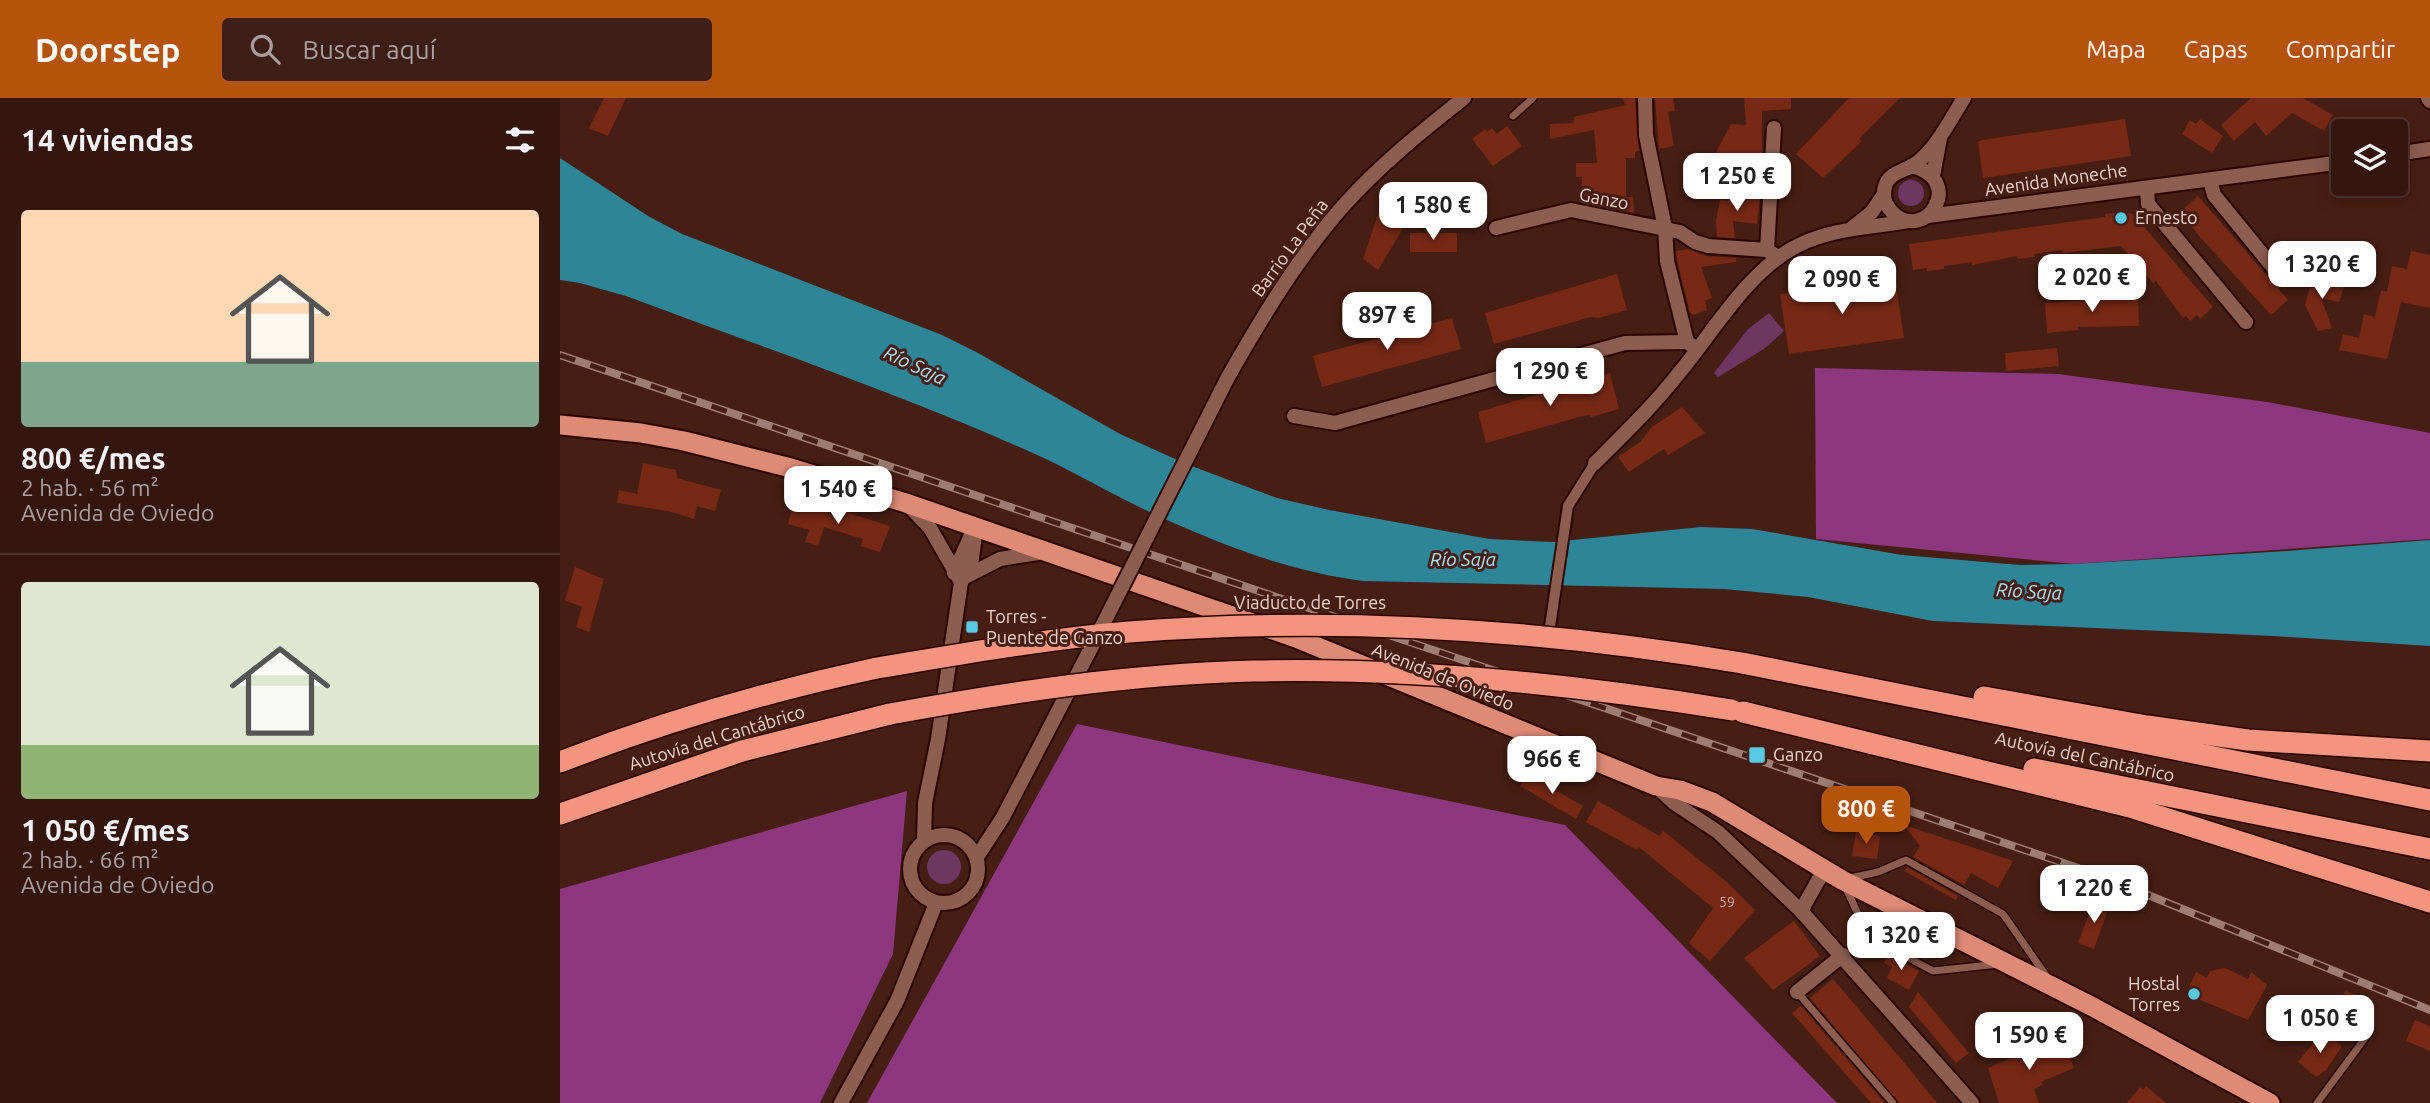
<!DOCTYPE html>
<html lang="es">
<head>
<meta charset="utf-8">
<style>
	:root { --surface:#35160e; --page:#3d1f17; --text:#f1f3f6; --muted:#aa9f9e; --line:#4f352e; --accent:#b45309 }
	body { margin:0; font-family:Ubuntu,sans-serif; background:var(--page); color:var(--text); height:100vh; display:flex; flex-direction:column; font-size:26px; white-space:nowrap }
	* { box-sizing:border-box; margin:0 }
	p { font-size:23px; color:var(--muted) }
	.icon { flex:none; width:38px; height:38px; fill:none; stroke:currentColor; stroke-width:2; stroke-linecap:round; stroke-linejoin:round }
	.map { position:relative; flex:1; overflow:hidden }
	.details { display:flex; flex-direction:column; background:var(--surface); width:560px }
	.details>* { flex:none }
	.controls { position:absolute; left:1771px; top:21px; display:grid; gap:14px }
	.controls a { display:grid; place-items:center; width:77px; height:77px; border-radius:7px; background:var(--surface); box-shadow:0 4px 18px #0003,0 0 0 2px var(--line); font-size:35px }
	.price { position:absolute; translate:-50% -60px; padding:0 16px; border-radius:14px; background:#fff; color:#222; font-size:23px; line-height:46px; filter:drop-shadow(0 2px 4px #0008) }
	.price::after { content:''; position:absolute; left:50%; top:42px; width:21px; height:16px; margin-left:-10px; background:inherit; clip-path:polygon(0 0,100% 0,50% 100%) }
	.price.active { background:var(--accent); color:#fff }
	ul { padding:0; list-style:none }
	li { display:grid; align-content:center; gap:14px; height:371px; padding:0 21px }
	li+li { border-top:2px solid var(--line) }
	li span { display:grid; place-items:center; height:217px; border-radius:7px; color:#555 }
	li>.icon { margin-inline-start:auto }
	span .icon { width:126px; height:126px; fill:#fffc; stroke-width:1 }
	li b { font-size:30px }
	h2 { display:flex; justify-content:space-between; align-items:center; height:84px; padding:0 21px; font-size:30px }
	header { display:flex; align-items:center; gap:42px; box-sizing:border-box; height:98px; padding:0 35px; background:var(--accent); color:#fff }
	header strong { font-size:33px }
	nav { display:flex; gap:38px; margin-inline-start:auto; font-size:24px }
	.search { width:490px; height:63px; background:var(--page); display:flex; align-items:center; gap:18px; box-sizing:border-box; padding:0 24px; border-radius:7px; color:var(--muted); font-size:26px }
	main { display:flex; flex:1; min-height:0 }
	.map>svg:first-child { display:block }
	.green { fill:#6e3663 }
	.forest { fill:#8d387e }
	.water { fill:#2d8598 }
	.building { fill:#772915 }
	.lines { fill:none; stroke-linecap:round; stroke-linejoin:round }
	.service-casing { stroke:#2c0500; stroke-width:10 }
	.pedestrian-casing { stroke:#2c0500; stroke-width:14 }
	.minor-casing { stroke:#2c0500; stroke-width:18 }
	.trunk-casing { stroke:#2c0500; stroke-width:23 }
	.motorway-casing { stroke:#2c0500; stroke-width:24 }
	.service { stroke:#8d5d50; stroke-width:7 }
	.pedestrian { stroke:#8d5d50; stroke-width:10 }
	.minor { stroke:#8d5d50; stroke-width:14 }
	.trunk { stroke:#de8a75; stroke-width:19 }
	.motorway { stroke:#f3957e; stroke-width:21 }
	.rail-casing { stroke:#9f7d73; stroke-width:8 }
	.rail { stroke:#471e13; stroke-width:5; stroke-dasharray:16; stroke-linecap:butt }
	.minor-bridge-casing { stroke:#2c0500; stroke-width:18; stroke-linecap:butt }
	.motorway-bridge-casing { stroke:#2c0500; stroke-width:24; stroke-linecap:butt }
	.minor-bridge { stroke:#8d5d50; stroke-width:14 }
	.motorway-bridge { stroke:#f3957e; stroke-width:21 }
	.poi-dot { fill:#57c9e3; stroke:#471e13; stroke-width:2.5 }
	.labels { text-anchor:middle; stroke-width:6; stroke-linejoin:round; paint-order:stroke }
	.number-label { font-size:14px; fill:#d0a89d }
	.street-label { font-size:18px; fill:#eed2ca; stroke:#471e13 }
	.poi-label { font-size:18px; fill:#eed2ca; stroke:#471e13; text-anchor:start }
	.water-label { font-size:19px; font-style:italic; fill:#a6e7f8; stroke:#471e13 }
</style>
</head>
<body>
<header>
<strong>Doorstep</strong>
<div class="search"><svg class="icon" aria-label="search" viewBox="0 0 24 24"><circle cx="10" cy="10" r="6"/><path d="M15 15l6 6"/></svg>Buscar aquí</div>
<nav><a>Mapa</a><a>Capas</a><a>Compartir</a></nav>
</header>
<main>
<section class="details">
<h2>14 viviendas<svg class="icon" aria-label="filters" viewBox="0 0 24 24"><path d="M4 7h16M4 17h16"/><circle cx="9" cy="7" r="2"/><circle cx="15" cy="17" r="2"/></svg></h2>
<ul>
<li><span style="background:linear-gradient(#ffd9b3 70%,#7fa58c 0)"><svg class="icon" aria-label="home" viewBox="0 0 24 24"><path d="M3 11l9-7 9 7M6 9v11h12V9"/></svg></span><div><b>800 €/mes</b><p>2 hab. · 56 m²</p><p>Avenida de Oviedo</p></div></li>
<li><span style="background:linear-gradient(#dfe7d0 75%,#8fb573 0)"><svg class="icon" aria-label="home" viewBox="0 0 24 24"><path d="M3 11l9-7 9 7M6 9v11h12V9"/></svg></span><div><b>1 050 €/mes</b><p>2 hab. · 66 m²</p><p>Avenida de Oviedo</p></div></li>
</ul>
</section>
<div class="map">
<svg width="1870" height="1005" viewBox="0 0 1870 1005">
	<rect width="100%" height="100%" fill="#471e13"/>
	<g class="green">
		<circle cx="1351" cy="95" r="13"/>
		<path d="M1209,215L1224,233L1204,251L1158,279L1154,275L1188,231Z"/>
		<circle cx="384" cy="769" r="17"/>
	</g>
	<g class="forest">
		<path d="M1255,270L1498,276L1707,304L1870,335V441L1514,466L1256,441Z"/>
		<path d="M517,626L1005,727L1277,1005H307Z"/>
		<path d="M347,693L333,856L260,1005H0V791Z"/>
	</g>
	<path class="water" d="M0,60L88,118L122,136L382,237L418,255L560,336L626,366L717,400L769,412L929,441L993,444L1141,429L1192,431L1342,457L1460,467L1514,466L1727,453L1870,442V548L1714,538L1373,523L1248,499L1164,491L803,483C730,474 659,446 592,415C551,396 513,373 473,355C340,296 202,249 66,198L20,185L0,182Z"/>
	<g class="building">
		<path d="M44,0H66L48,38L29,30Z"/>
		<path d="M1063,0H1075L1079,53L1075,54V60H1066V99H1073L1074,115L1022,104V79H1016V65H1037L1034,32L990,41V26L1014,25V19L1065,7Z"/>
		<path d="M1095,0H1113L1115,13L1108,14L1114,48L1099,51Z"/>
		<path d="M1184,0H1231V11L1202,13V56H1183L1182,72L1154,68L1156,54L1171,26L1186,27Z"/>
		<path d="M1289,0H1340L1299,41L1302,43L1263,80L1236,56Z"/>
		<path d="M1691,0H1743L1773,17L1764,33L1732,15L1706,38L1695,24L1674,43L1661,27Z"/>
		<path d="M1565,21L1571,58L1423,80L1418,44L1422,42Z"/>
		<path d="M1640,21L1663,38L1652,55L1622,36L1630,22L1636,26Z"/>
		<path d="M947,28L962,48L933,68L912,41L925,31L927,34L932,30L937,36Z"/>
		<path d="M1177,92L1200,98L1197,126L1173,123L1175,140L1157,139L1156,123L1160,102L1176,103Z"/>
		<path d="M1638,98L1728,202L1711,217L1640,139L1620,114Z"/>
		<path d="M831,111L848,115L845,127L818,172L803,161L819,114L830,116Z"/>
		<path d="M1565,114L1579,118L1588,128L1585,130L1653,209L1640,221L1637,217L1630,223L1626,218L1623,220L1596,183L1593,185L1561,148L1503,155L1502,152L1474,156L1475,159L1458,161L1457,158L1412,167V164L1384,168V171L1367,173V170L1353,172L1349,146L1545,119V116Z"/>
		<rect x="850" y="135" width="47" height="19"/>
		<path d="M1129,151L1147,158L1176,160V164L1141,169L1152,200L1145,203L1147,212L1134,217L1130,215L1117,162L1116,153Z"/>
		<path d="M1851,153L1870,157V210L1841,204L1827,261L1779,252L1783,236L1799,240L1804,216L1815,219L1821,192L1827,194L1832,168L1847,171Z"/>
		<path d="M1057,176L1067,212L1038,220L1031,219L934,246L925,215Z"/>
		<path d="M1753,178L1784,188L1779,204L1761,200L1772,230L1758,233L1745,207Z"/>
		<path d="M1335,180L1344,240L1229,256L1220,196Z"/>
		<path d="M1578,199L1579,228L1518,229V232L1487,235L1485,205Z"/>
		<path d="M892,220L901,251L762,289L753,258Z"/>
		<path d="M1497,250L1499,268L1446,273L1445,255Z"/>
		<path d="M1050,275L1059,311L1031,319L1030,317L1023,318L926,345L918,314Z"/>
		<path d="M1122,309L1145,335L1108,357L1104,351L1069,374L1058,359L1080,344L1092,329Z"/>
		<path d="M83,365L116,372L117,380L161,392L155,413L137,408L134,421L108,413L57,405L59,392L77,396Z"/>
		<path d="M258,403L270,407L268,416L284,421L286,414L330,428L320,454L301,448L303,441L264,429L258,448L245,444L249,432L228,426L234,405L255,412Z"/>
		<path d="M15,469L44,481L29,534L16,529L22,509L5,502Z"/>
		<path d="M968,676L1023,708L1016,721L960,688Z"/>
		<path d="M1038,703L1100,738L1103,733L1168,785L1195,812L1150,863L1129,845L1153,810L1079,749L1077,752L1026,724Z"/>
		<path d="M1344,727L1427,754L1453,763L1438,790L1411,775L1404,787L1353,759L1360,748Z"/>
		<path d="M1296,734L1320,738L1317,761L1292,758Z"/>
		<path d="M1347,769L1398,798L1396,802L1344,773Z"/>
		<path d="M1534,803L1549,809L1534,851L1518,845Z"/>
		<path d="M1234,823L1260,858L1213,892L1184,860Z"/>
		<path d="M1328,856L1359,873L1349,892L1327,880L1332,869L1324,865Z"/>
		<path d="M1665,870L1688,881L1691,874L1707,887L1688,922L1626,896L1636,874L1647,880L1650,873Z"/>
		<path d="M1273,881L1347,968L1377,1005H1339L1250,900Z"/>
		<path d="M1786,893L1806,901L1800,916L1776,906Z"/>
		<path d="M1358,894L1409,955L1396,965L1349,909Z"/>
		<path d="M1241,908L1325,1005H1311L1232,915Z"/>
		<path d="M1855,922L1870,928V953L1846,943Z"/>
		<path d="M1763,933L1782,948L1766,972L1756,979L1738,964Z"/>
		<path d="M1502,939L1514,970L1481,984L1483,987L1474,991L1479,1005H1439L1428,970Z"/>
		<path d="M1586,988L1606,1005H1567L1580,989L1583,992Z"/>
	</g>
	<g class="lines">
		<g class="service-casing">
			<g id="service">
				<path d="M953,18L973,0"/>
				<path d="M1290,780L1318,774L1346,762L1443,816L1487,879"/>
				<path d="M1285,788L1308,838L1373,873L1439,866"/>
				<path d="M1237,894L1333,1005"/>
				<path d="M1757,1005L1808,936"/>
			</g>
		</g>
		<g class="pedestrian-casing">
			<path id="pedestrian" d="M988,542L1008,408L1035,365"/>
		</g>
		<g class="minor-casing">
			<g id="minor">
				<path d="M1085,0L1086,37L1105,130L1107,163L1127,244L1134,249"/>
				<path d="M1868,0L1870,3"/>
				<path d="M1836,56L1870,51"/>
				<path d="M1351,68C1407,81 1366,146 1333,115C1328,110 1324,103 1324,96C1324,76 1339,75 1352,68C1375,54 1390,22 1404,0"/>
				<path d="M1373,78L1380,40"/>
				<path d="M1650,82L1654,97L1721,179"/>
				<path d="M1587,90L1588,106L1686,224"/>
				<path d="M1368,118L1783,64"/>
				<path d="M936,130L1011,112L1120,134L1135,144L1148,148L1207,152L1218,159"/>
				<path d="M1292,130L1312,114L1324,96"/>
				<path d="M1207,152L1214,30"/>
				<path d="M667,281C701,221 738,159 784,107C820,67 862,33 904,0"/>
				<path d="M734,318L775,325L1065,245L1127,244"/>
				<path d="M1035,365C1064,336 1094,307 1119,275C1154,233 1189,171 1239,147C1273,130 1311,130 1348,123"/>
				<path d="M349,408L370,430L401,484"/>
				<path d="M394,475L412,435"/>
				<path d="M407,478L440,461L485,454"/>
				<path d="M1097,689L1114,705L1158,734L1241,813L1412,1005"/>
				<circle cx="384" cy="771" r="34"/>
				<path d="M364,743L365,705L378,641L401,484L411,468L416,429"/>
				<path d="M417,759L443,719L531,550"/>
				<path d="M1241,813L1264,772"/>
				<path d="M1237,894L1283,857"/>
				<path d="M281,1005L337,903L376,805"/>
			</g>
		</g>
		<g class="trunk-casing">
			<path id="trunk" d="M0,327L81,335L124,343L231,370L346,405L736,540L1096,688L1120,692L1152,704L1282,782L1533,909L1710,1005"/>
		</g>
		<g class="motorway-casing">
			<g id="motorway">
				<path d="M1182,565L1870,702"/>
				<path d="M1424,599L1587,628L1688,642L1870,653"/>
				<path d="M1183,614L1570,709L1870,804"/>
				<path d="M0,664C103,624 209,593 317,570"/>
				<path d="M1474,671L1870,751"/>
				<path d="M0,716L182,653L330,616"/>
			</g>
		</g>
		<use href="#service" class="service"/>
		<use href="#pedestrian" class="pedestrian"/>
		<use href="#minor" class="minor"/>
		<use href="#trunk" class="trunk"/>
		<use href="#motorway" class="motorway"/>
		<g class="rail-casing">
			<path id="rail" d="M0,257L1539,777L1870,912"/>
		</g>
		<use href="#rail" class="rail"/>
		<g class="minor-bridge-casing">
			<path id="minor-bridge" d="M531,550L667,281"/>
		</g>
		<g class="motorway-bridge-casing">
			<g id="motorway-bridge">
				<path d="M317,570C401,556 485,541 569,534C775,518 980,531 1182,565"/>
				<path d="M330,616C449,594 571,576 693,573C853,569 1013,586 1172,612"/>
			</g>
		</g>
		<use href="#minor-bridge" class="minor-bridge"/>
		<use href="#motorway-bridge" class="motorway-bridge"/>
	</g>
	<g class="poi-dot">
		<circle cx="1561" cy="120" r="7"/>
		<rect x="405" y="522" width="14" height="14" rx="3.5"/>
		<rect x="1188" y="648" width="18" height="18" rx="3.5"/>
		<circle cx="1634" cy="896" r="7"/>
	</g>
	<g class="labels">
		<g class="number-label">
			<text x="1167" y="809">59</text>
		</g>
		<g class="street-label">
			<text transform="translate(1496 82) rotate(-8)" y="6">Avenida Moneche</text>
			<text transform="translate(1044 101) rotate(11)" y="6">Ganzo</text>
			<text transform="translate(730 150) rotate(-54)" y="6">Barrio La Peña</text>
			<text x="750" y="511">Viaducto de Torres</text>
			<text transform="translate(883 579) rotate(22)" y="6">Avenida de Oviedo</text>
			<text transform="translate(157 640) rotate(-17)" y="6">Autovía del Cantábrico</text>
			<text transform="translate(1525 659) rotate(12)" y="6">Autovía del Cantábrico</text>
		</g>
		<g class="poi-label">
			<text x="1575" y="126">Ernesto</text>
			<text x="426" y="525">Torres -<tspan x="426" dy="21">Puente de Ganzo</tspan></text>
			<text x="1213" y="663">Ganzo</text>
			<text x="1620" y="892" text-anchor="end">Hostal<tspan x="1620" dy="21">Torres</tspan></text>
		</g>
		<g class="water-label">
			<text transform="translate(355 267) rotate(25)" y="7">Río Saja</text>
			<text x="903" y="468">Río Saja</text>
			<text transform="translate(1469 493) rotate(3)" y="7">Río Saja</text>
		</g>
	</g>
</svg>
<div class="controls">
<a><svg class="icon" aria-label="layers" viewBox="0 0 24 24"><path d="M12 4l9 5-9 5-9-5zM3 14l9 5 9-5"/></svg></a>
</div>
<b class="price" style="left:1177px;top:115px">1 250 €</b>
<b class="price" style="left:873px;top:144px">1 580 €</b>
<b class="price" style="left:1762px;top:203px">1 320 €</b>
<b class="price" style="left:1532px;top:216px">2 020 €</b>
<b class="price" style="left:1282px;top:218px">2 090 €</b>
<b class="price" style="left:827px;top:254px">897 €</b>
<b class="price" style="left:990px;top:310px">1 290 €</b>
<b class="price" style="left:278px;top:428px">1 540 €</b>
<b class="price" style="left:992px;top:698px">966 €</b>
<b class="price active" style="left:1306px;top:748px">800 €</b>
<b class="price" style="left:1534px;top:827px">1 220 €</b>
<b class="price" style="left:1341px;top:874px">1 320 €</b>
<b class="price" style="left:1760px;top:957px">1 050 €</b>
<b class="price" style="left:1469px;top:974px">1 590 €</b>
</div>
</main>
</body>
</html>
